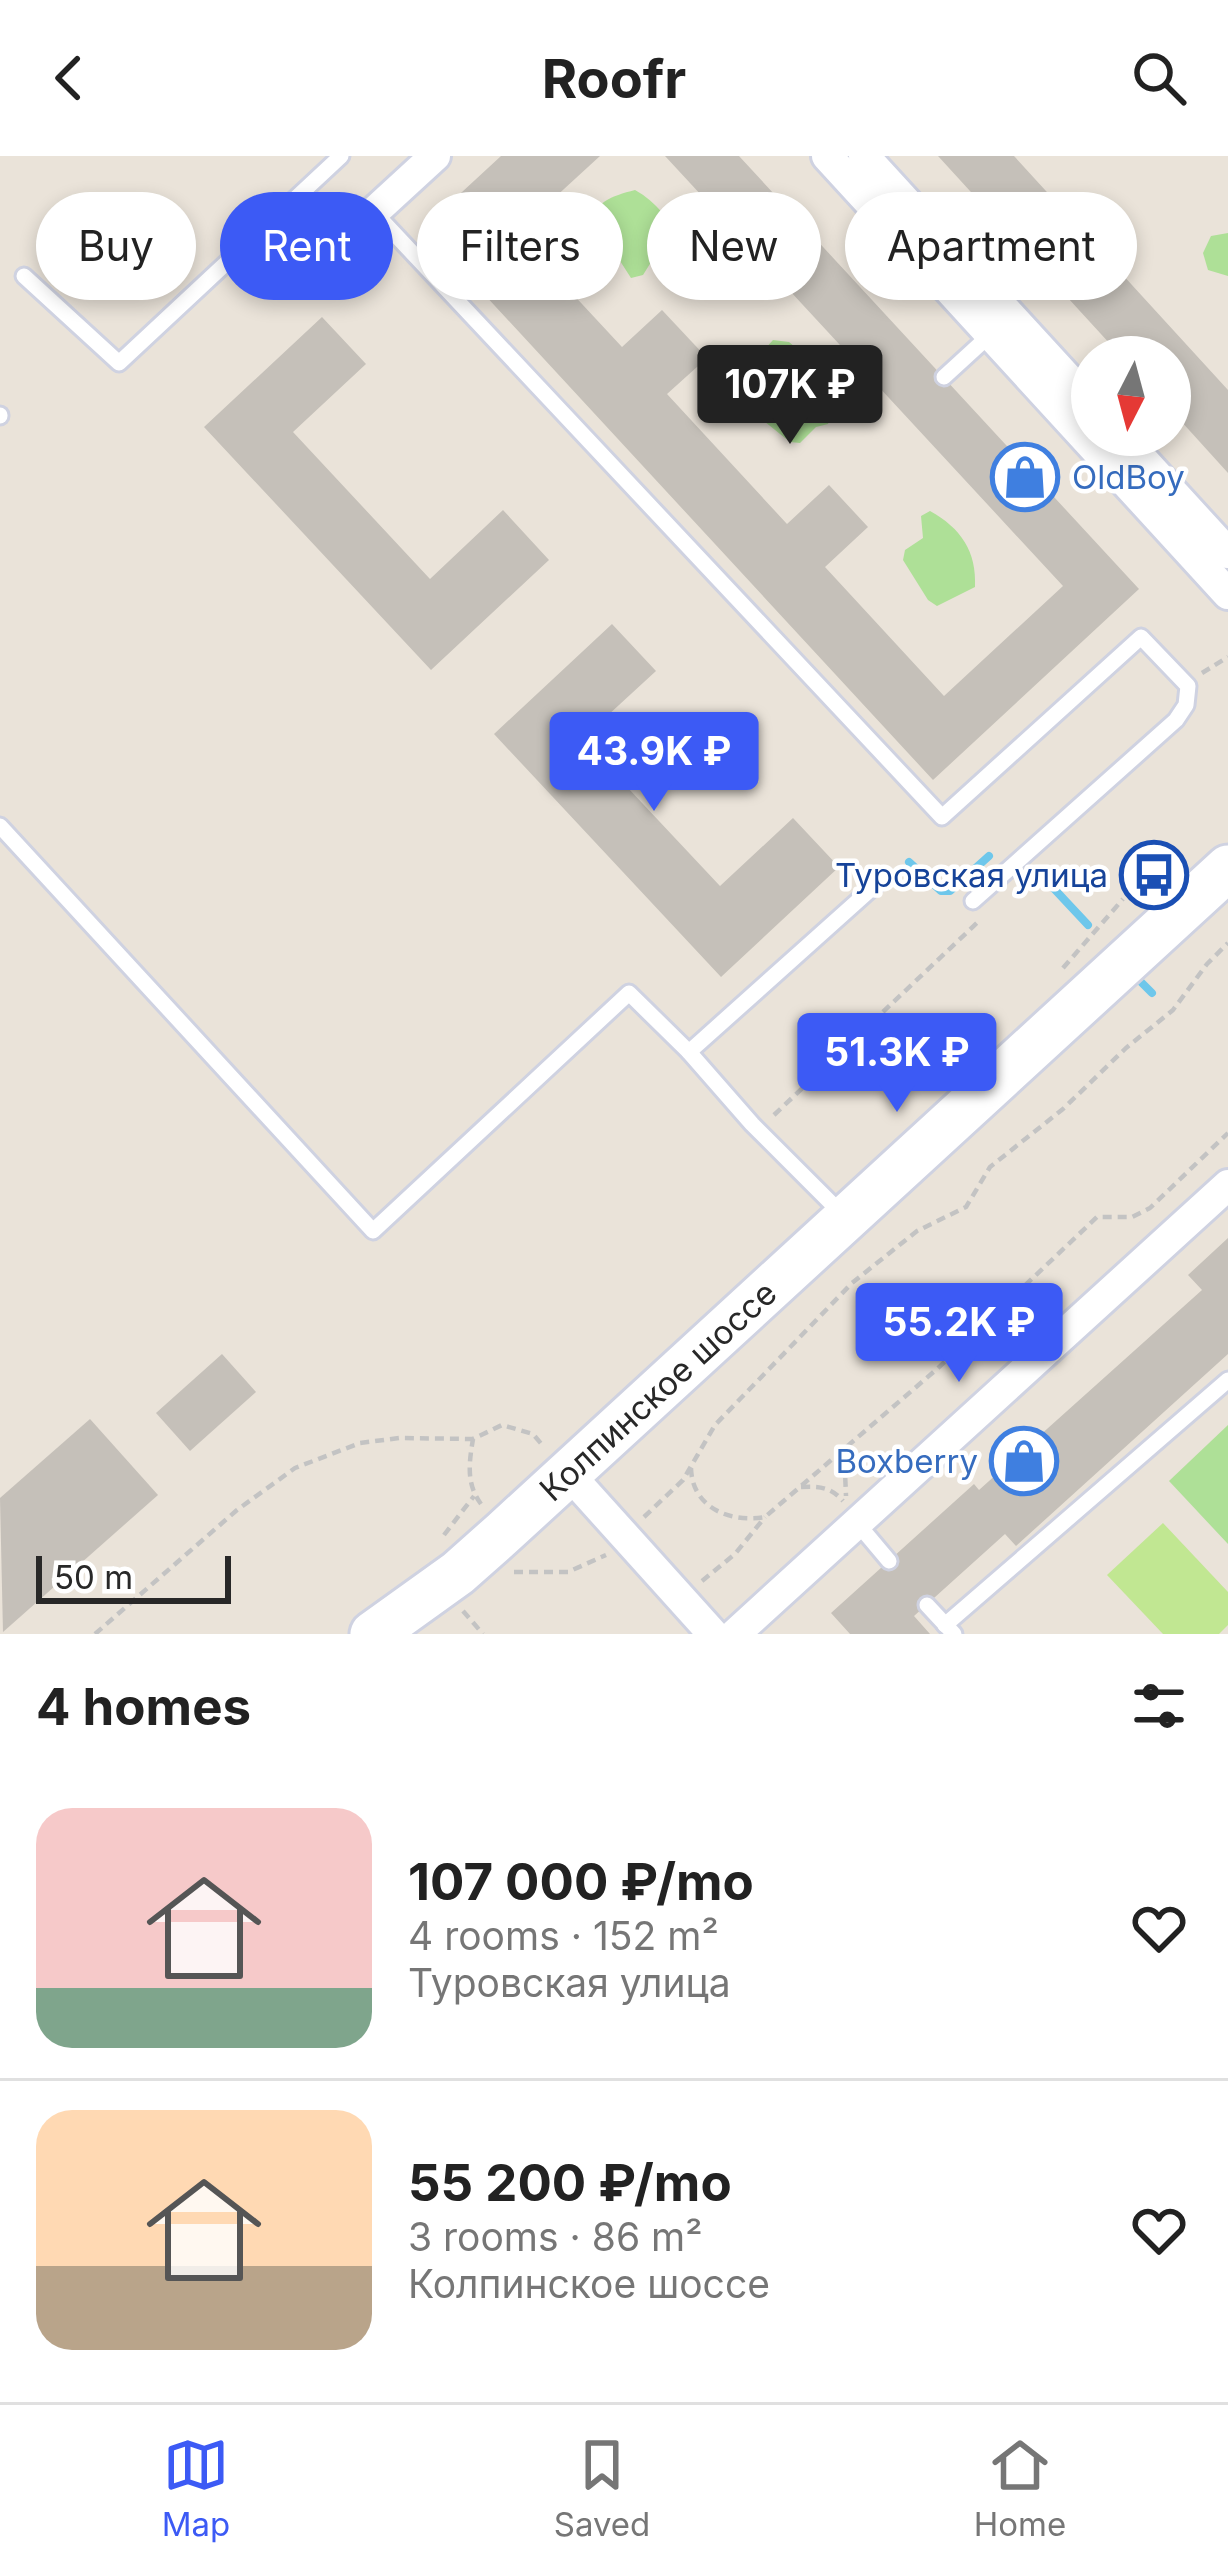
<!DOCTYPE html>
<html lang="en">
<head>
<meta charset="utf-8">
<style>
	:root { --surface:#fff; --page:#f2f2f2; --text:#222; --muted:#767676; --line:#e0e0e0; --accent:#3c5af5 }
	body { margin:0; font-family:Inter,sans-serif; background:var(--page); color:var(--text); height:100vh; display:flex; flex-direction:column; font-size:45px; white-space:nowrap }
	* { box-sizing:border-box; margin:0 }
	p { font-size:39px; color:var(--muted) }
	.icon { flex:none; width:66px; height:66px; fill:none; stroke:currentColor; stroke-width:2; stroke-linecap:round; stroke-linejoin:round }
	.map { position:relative; height:1478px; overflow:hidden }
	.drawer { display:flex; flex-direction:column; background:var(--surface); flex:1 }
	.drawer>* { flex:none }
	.top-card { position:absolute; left:36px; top:36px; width:1158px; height:108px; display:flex; gap:24px }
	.needle { width:78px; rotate:186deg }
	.controls { position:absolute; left:1071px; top:180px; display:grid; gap:24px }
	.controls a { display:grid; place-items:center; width:120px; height:120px; border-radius:50%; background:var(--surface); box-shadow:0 6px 18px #0003; font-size:60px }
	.scale { position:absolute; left:36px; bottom:30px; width:195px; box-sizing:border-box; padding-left:12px; border:6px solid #282828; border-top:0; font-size:33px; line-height:42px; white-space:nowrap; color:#282828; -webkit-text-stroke:9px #fff; paint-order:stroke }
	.price { position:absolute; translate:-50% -102px; padding:0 27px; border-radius:12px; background:var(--accent); color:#fff; font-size:39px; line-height:78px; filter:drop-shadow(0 3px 6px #0008) }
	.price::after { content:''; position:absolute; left:50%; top:72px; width:36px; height:27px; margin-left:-18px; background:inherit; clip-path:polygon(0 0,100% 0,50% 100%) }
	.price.current { background:#222; color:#fff }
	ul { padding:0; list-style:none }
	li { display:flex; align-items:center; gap:36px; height:300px; padding:0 36px }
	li+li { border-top:3px solid var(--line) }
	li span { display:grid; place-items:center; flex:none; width:336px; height:240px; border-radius:36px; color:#555 }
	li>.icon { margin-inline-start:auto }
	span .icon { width:144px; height:144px; fill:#fffc; stroke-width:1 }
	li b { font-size:51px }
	h2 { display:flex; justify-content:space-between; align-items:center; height:144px; padding:0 36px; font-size:51px }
	.tag { padding:0 42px; border-radius:54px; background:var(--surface); box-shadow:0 6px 18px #0003; font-size:42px; line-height:108px }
	.tag.current { background:var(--accent); color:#fff }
	header { display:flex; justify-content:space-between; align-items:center; height:156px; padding:0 36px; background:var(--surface); font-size:54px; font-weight:700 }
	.tabs { display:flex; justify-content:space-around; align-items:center; height:168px; border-top:3px solid var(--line); background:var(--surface); font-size:33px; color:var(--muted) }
	.tabs a { display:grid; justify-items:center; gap:6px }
	.tabs .current { color:var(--accent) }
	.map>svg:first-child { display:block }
	.green { fill:#aee097 }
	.pitch { fill:#c1e792 }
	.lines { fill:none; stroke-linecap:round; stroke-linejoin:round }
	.stream { stroke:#6ec7eb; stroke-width:8 }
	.building { fill:#c5c0b9 }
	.lane-casing { stroke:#cfd2e1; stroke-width:21 }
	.street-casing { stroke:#cfd2e1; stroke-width:36 }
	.secondary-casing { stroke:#cfd2e1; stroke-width:51 }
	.path { stroke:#c3c3c3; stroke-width:4.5; stroke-dasharray:9 6; stroke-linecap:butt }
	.lane { stroke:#fff; stroke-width:15 }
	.street { stroke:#fff; stroke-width:30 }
	.secondary { stroke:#fff; stroke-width:45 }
	.labels { text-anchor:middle; stroke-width:9; stroke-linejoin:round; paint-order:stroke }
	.shop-label { font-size:33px; fill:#366cbe; stroke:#fff; text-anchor:start }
	.transit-label { font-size:33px; fill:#164399; stroke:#fff; text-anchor:end }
	.street-label { font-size:33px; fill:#282828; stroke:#fff }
</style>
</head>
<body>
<header><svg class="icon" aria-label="back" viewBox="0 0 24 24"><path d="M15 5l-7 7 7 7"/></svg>Roofr<svg class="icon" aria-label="search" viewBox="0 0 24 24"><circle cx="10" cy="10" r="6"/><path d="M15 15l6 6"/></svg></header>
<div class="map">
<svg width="1228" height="1478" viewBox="0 0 1228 1478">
	<rect width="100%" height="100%" fill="#eae3d9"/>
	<g class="green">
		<path d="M635,34C657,46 669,66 686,84L684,95L653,103L643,119L631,122L613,94L598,87C583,51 604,42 635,34Z"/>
		<path d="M1228,77V120L1208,114L1203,97L1211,80Z"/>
		<path d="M773,184L789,186L801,196L803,212L831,226L837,244L828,268L816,271L800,287L790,286L759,261L753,242L764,194Z"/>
		<path d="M930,355C961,372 977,396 975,431L937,450L928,444L903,404L905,394L923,382L921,360Z"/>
		<path d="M1228,1269V1388L1169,1325Z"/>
	</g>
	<path class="pitch" d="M1163,1367L1228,1436V1469L1219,1478H1163L1107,1419Z"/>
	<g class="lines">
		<g class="stream">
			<path d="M909,706L941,735H950L989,700"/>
			<path d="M1044,722L1088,769"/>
			<path d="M1133,818L1152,837"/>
		</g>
	</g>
	<g class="building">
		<path d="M501,0H600L516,77L622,191L662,154L707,202L667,238L787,368L829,329L868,371L825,411L944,540L1063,430L665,0H739L1139,433L933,624L423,72Z"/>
		<path d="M938,0H1014L1228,234V317L1170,253V201H1122Z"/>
		<path d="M322,161L366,208L293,276L430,423L503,354L549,404L431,514L204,271Z"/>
		<path d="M612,468L656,515L582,583L720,730L793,662L839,711L721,821L494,578Z"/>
		<path d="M1228,1082V1198L1016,1390L1005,1378L914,1460L930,1478H850L831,1457L974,1328L979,1334L1202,1134L1188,1119Z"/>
		<path d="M222,1198L256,1236L190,1295L156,1257Z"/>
		<path d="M90,1263L158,1339L3,1476L0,1342Z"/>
	</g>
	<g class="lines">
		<g class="lane-casing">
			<g id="lane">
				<path d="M374,56L942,661L1141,481L1188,530L1186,549L1176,564L973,745"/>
				<path d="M24,120L119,207L341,0"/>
				<path d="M990,138L1031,101"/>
				<path d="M944,221L991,178"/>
				<path d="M0,260V259"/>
				<path d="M0,670L373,1075L629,837L689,896L880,725"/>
				<path d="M689,896L752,968L844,1060"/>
				<path d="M857,1367L889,1405"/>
				<path d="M927,1449L954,1478"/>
				<path d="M945,1469L1228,1224"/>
			</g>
		</g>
		<g class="street-casing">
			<g id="street">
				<path d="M827,0L1228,438"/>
				<path d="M864,0L1092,249"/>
				<path d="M374,56L435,0"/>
				<path d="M1120,279L1228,397"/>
				<path d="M568,1317L713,1478"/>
				<path d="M735,1478L1228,1029"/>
			</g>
		</g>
		<g class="secondary-casing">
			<g id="secondary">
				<path id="s1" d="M373,1478L458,1417L503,1377L1228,712"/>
			</g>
		</g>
		<g class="path">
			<path d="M1202,517L1228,501"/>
			<path d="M1063,812L1123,743"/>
			<path d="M774,959L979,765"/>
			<path d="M844,1292L846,1340"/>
			<path d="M691,1312C692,1352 730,1367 765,1361L937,1213L1097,1061H1132L1150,1052L1228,977"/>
			<path d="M801,1331C819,1330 831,1331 843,1345"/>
			<path d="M481,1348C466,1328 469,1307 473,1283L502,1269L533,1278L544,1291"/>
			<path d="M644,1361L683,1324L715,1269L852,1127L917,1075L966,1051L990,1011L1063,953L1126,892L1173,854L1207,808L1228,787"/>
			<path d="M444,1379L474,1340"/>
			<path d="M514,1416H568L606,1399"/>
			<path d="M702,1425L735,1398L765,1361"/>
			<path d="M463,1455L483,1478"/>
			<path d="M95,1478L237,1354L295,1312L360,1287L399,1282L473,1283"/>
		</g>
		<use href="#lane" class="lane"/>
		<use href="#street" class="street"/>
		<use href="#secondary" class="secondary"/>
	</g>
	<defs>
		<g id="shop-ring" transform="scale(3.45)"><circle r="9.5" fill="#fff" stroke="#3f7fe0" stroke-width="1.5"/><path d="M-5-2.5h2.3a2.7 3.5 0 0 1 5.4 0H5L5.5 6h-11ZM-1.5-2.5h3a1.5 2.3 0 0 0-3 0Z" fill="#3f7fe0"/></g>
		<g id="bus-ring" transform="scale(3.45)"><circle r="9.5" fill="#fff" stroke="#1a4fb4" stroke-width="1.5"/><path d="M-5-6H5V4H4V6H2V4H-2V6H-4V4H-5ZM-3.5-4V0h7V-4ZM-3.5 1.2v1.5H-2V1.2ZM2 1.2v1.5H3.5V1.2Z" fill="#1a4fb4"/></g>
	</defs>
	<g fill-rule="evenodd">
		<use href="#shop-ring" x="1025" y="321"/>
		<use href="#bus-ring" x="1154" y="719"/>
		<use href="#shop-ring" x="1024" y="1305"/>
	</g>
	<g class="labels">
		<g class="shop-label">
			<text x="1072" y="333">OldBoy</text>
			<text x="978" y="1317" text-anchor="end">Boxberry</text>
		</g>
		<g class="transit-label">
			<text x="1108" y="731">Туровская улица</text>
		</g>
		<g class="street-label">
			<text dy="12" stroke="none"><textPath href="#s1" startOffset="375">Колпинское шоссе</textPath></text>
		</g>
	</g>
</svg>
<div class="controls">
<a><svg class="needle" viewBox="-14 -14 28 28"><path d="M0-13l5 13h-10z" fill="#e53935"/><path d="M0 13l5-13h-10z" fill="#767676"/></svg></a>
</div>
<div class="scale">50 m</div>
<b class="price current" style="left:790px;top:291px">107K ₽</b>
<b class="price" style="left:654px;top:658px">43.9K ₽</b>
<b class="price" style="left:897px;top:959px">51.3K ₽</b>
<b class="price" style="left:959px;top:1229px">55.2K ₽</b>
<div class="top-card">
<a class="tag">Buy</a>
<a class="tag current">Rent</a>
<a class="tag">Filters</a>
<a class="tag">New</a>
<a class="tag">Apartment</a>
</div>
</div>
<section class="drawer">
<h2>4 homes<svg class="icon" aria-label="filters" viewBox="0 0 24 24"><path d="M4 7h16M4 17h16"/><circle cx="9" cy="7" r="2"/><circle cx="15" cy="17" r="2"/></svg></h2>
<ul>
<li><span style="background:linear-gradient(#f6c9c9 75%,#7fa58c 0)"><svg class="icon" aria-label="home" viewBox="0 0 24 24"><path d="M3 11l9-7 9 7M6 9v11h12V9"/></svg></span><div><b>107 000 ₽/mo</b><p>4 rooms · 152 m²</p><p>Туровская улица</p></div><svg class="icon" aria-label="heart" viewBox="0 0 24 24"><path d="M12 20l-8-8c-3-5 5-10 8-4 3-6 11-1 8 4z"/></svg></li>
<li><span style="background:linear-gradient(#ffd9b3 65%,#b9a48a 0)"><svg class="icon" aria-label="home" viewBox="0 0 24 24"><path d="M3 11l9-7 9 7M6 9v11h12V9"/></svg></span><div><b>55 200 ₽/mo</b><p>3 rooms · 86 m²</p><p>Колпинское шоссе</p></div><svg class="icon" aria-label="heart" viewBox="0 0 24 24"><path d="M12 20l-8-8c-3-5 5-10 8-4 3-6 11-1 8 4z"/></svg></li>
</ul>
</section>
<nav class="tabs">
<a class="current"><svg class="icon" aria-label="map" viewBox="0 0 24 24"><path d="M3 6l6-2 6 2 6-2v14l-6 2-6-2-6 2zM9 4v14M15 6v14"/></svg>Map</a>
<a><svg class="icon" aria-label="saved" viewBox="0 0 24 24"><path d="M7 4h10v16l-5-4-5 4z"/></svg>Saved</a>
<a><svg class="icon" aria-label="home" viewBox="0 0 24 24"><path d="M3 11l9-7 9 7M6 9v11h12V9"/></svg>Home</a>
</nav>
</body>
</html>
